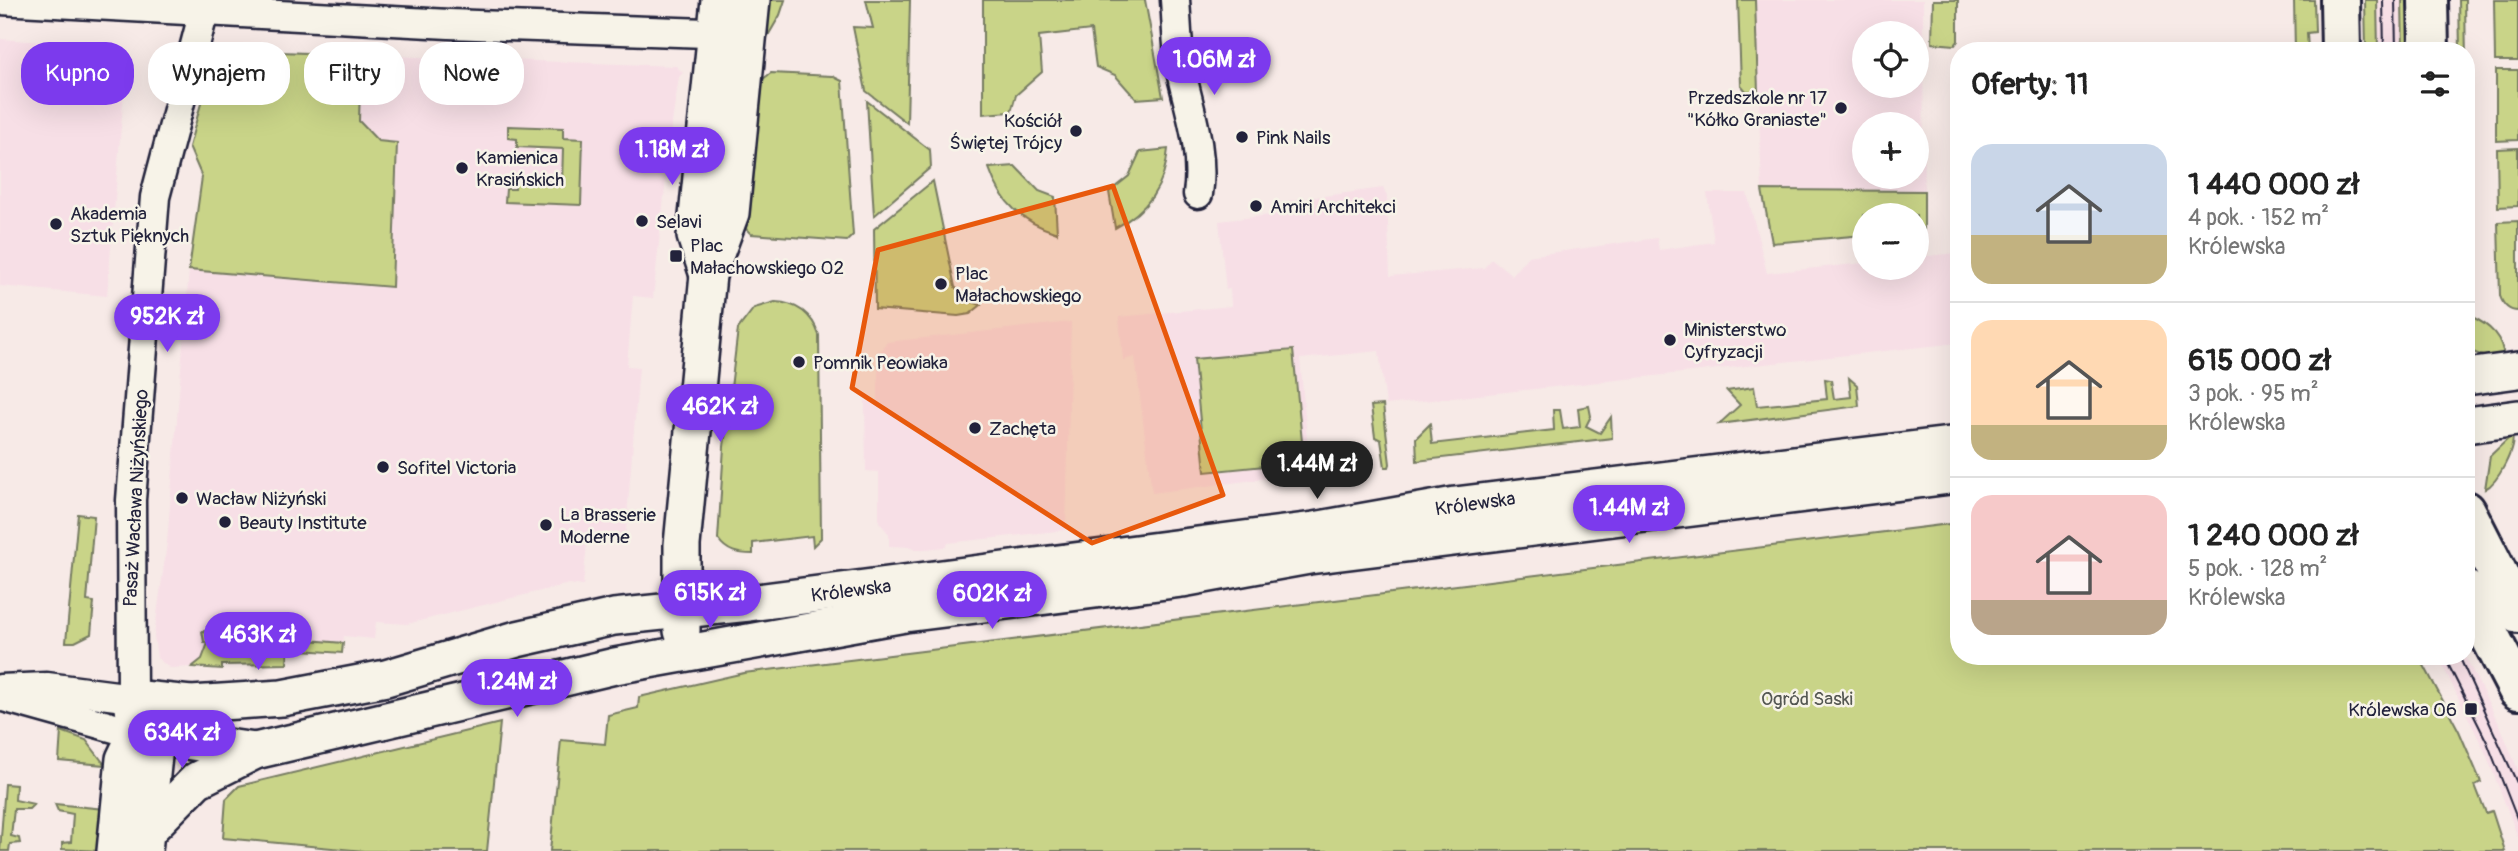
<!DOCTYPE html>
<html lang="pl">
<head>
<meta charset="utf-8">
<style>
	:root { --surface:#fff; --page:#f6f6f6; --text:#222; --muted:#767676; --line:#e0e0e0; --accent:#7c3aed }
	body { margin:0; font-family:Pangolin,sans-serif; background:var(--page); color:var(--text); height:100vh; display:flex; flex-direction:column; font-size:26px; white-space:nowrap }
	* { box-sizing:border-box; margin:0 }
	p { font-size:23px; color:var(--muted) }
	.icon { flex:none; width:38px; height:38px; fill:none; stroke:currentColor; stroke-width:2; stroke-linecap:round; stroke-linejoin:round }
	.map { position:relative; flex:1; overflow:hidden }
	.details { position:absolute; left:1950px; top:42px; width:525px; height:623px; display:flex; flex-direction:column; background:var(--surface); border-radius:28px; box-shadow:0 7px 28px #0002 }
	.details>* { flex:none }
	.banner { position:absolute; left:21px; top:42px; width:665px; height:63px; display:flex; gap:14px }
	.controls { position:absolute; left:1852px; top:21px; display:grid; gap:14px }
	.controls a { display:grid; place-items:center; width:77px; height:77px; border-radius:50%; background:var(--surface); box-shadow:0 7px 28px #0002; font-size:35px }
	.price { position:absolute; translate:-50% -60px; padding:0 16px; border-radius:24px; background:var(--accent); color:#fff; font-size:23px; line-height:46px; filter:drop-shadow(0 2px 4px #0008) }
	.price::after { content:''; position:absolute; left:50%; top:42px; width:21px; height:16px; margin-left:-10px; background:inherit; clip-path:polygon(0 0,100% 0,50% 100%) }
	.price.current { background:#222; color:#fff }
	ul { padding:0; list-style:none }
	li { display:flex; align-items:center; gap:21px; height:175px; padding:0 21px }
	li+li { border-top:2px solid var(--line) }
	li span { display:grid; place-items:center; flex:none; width:196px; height:140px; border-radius:21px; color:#555 }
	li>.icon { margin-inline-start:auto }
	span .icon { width:84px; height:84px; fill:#fffc; stroke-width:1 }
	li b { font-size:30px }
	h2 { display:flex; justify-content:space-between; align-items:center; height:84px; padding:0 21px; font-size:30px }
	.tag { padding:0 24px; border-radius:28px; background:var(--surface); box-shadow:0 7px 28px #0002; font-size:24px; line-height:63px }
	.tag.current { background:var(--accent); color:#fff }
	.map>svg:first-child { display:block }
	.built { fill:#f7dfe6; fill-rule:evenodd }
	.green { fill:#c9d488; stroke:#767b62; stroke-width:2 }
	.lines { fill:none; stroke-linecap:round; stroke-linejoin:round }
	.minor-casing { stroke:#22223b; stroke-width:33 }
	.tertiary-casing { stroke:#22223b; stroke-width:40 }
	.secondary-casing { stroke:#22223b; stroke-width:44 }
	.minor { stroke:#f7f3e8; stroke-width:28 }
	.tertiary { stroke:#f7f3e8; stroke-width:35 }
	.secondary { stroke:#f7f3e8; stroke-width:38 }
	.tram { stroke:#22223b; stroke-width:2 }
	.marked { fill:#e8590c; fill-opacity:0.2; stroke:#e8590c; stroke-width:5; stroke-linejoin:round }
	.poi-dot { fill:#22223b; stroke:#f7f3e8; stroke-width:2.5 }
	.labels { text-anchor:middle; stroke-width:5; stroke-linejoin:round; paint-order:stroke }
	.poi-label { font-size:19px; fill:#22223b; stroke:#f7f3e8; text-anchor:start }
	.street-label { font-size:19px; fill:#22223b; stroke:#f7f3e8 }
	.park-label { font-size:19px; fill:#545752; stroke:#f7f3e8 }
</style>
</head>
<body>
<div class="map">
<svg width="2518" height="851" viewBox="0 0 2518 851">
	<rect width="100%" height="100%" fill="#f7eae7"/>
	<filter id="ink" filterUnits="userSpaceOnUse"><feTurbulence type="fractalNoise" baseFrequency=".0143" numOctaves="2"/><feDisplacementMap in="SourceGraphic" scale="14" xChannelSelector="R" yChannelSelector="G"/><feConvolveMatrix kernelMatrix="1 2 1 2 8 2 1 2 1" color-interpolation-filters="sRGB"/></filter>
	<g filter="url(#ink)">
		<g class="built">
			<path d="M1755,0H1923L1924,229L1916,230V215H1864V235L1772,243L1762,190ZM1864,33H1916V86H1864ZM1864,124H1916V177H1864Z"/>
			<path d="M2377,0H2402L2403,51H2378Z"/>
			<path d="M0,39L114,47L126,66L107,296L0,286Z"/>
			<path d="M361,55L676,66L683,73L679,77L672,123L653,298L633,296L627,366L639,367L625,542L609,540V534L588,532L583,586L569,584L407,624L376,622L374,639L344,636L342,653L208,642L202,659L193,667L170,668L157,658L154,636L167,543L189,270L392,286L396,143L378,141L359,121Z"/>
			<path d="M1383,188L1387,197L1390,276L1484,268L1492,259L1512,275L1528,256L1657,238L1659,250L1714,242L1707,193H1747L1767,273L1864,263V268H1916V257L1958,253V343L1386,405L1379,351L1300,359L1310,473L1152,493L1135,357L1123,360L1119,317L1231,306L1230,289L1226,290L1219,221L1288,213L1287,201Z"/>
			<path d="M1071,322L1066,530L948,543L946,547L914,550L913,547L889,546V534L879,522V472L866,471L865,401H878V351L882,350L887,342Z"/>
			<path d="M2438,656H2465L2501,728L2518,770V837L2486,754Z"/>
		</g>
		<g class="green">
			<path d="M762,0H785L780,15L762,46Z"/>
			<path d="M866,0H910L907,123L866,91L853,27L873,28Z"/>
			<path d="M983,0H1145L1163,97L1136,99L1115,75L1096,67L1091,30L1039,36L1042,72L1016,95L1011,112L983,114Z"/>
			<path d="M1738,0H1755L1758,92L1746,91L1741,85Z"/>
			<path d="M1933,0H1958V41L1955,45L1932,43Z"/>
			<path d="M2294,0H2314L2315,32L2307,33L2308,51H2295Z"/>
			<path d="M2365,0H2377L2378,51H2366Z"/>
			<path d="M2402,0H2416L2417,51H2403Z"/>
			<path d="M2459,0H2465L2466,62V51H2460Z"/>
			<path d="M2494,0H2518V61H2495Z"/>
			<path d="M226,50L361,55L359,121L378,141L397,143L392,287L189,270L202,177L189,147L205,89L213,86Z"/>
			<path d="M2496,70H2518V140L2496,141Z"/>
			<path d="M771,73L832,76L842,81L853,235L847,241L751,234L746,229L763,79Z"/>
			<path d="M867,101L930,150L931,167L874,216Z"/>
			<path d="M508,126L563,128V138L583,139L581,205L505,202L506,189H515V181L562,182L563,149L517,147V139L508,138Z"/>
			<path d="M2518,148V206L2498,207L2497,149Z"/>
			<path d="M1168,149C1165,187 1147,211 1115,228L1109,192L1129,176L1140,152Z"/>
			<path d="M1015,166L1039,191L1055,197L1057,233C1022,222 1001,203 989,168Z"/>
			<path d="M933,181L955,287L967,300L981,305L970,314L958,316L875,309L874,229Z"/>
			<path d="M1762,190L1924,191V229L1916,230V215H1864V235L1772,243Z"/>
			<path d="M2518,221V311C2508,311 2503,305 2500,296L2498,222Z"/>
			<path d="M775,302C797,303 812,314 819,335L821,538L813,546L812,536L753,543V554C738,554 727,552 718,539L724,447L738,329L754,308Z"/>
			<path d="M2470,316C2490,325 2503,337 2504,359L2485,357L2466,349V317Z"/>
			<path d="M1293,350L1304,462L1205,472L1194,359Z"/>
			<path d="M1849,378L1857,385L1859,406L1719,424L1740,405L1727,391L1754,387L1757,406L1827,399L1825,379L1831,380L1834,399L1851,397Z"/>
			<path d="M1383,405L1390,464L1389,467H1385L1381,440L1375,437L1371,406Z"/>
			<path d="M1589,406L1591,416L1586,426L1600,433L1611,417L1612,438L1417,461L1416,438L1430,424L1432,444L1554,430L1553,410H1560L1563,429L1580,427L1578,408Z"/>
			<path d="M2512,435C2516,448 2498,483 2485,489L2490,456Z"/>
			<path d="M78,514L94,516L87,601L94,602L91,634L75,642H66Z"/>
			<path d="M1958,523V656H2306L2307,659L2419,656L2459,731L2481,782L2475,785L2486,813L2492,811L2505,851H550L561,740L605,744L608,715L638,708L639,697L744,673Z"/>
			<path d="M202,631L343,643L342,653L288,649L287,664L222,665V669L192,667L202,659L208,643L204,642Z"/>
			<path d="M500,723L487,851H364L223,838L226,799L239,786Z"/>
			<path d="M61,731L86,740L105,765L59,761Z"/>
			<path d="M5,784L16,785L15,800L34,804L29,809H14L11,836L19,838L20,843L10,844L9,851H0Z"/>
			<path d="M55,804L104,809L100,851L62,849V843L71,842L73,814L58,811Z"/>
		</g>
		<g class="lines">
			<g class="minor-casing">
				<g id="minor">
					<path d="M0,0L449,24L735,34"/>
					<path d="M1175,0C1177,25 1177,52 1182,76C1191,115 1204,154 1198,194"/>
					<path d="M0,689L47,687L132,698L131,500L155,197L204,11"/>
					<path d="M0,696L136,734"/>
				</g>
			</g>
			<g class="tertiary-casing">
				<g id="tertiary">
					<path d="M708,275L695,236L719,0"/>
					<path d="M2466,377L2518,370"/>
					<path d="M2466,425L2518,418"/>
					<path d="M682,631V545L708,275L731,213L752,0"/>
					<path d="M136,734L255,751"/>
					<path d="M149,829L197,780L255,751L615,666L905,614L1182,579L1309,556L1958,475"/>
					<path d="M115,851L124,759L136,734"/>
					<path d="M144,851L154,756L136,734L132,698L191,704L282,698L386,678L517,639L614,617L749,603L1314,530L1455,505L1958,444"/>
				</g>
			</g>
			<g class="secondary-casing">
				<g id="secondary">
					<path d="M2340,0L2341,51"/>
					<path d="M2428,0L2429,51"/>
					<path d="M2466,511L2518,613"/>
					<path d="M2466,590L2518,690"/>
				</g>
			</g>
			<use href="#minor" class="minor"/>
			<use href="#tertiary" class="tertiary"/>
			<use href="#secondary" class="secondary"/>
			<g class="tram">
				<path d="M2383,0L2384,51"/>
				<path d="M2395,0L2396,51"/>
				<path d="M2444,656L2487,742L2518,821"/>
				<path d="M2459,656L2518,785"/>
			</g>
		</g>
	</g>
	<path class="marked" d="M1113,186L1223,495L1092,543L852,388L878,250Z"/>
	<g class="poi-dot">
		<circle cx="1841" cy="108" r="7"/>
		<circle cx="1076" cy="131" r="7"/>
		<circle cx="1242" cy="137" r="7"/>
		<circle cx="462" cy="168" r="7"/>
		<circle cx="1256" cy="206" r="7"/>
		<circle cx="642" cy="221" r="7"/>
		<circle cx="56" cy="224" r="7"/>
		<rect x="669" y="249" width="14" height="14" rx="3.5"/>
		<circle cx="941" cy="284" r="7"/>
		<circle cx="1670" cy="340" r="7"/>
		<circle cx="799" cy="362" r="7"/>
		<circle cx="975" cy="428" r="7"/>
		<circle cx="383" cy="467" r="7"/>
		<circle cx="182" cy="498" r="7"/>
		<circle cx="225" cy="522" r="7"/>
		<circle cx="546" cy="525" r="7"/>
		<rect x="2464" y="702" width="14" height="14" rx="3.5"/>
	</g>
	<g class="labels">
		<g class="poi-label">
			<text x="1827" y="104" text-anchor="end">Przedszkole nr 17<tspan x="1827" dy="22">"Kółko Graniaste"</tspan></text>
			<text x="1062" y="127" text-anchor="end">Kościół<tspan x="1062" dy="22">Świętej Trójcy</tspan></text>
			<text x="1256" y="144">Pink Nails</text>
			<text x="476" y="164">Kamienica<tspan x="476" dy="22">Krasińskich</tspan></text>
			<text x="1270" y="213">Amiri Architekci</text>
			<text x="70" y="220">Akademia<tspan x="70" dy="22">Sztuk Pięknych</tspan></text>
			<text x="656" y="228">Selavi</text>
			<text x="690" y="252">Plac<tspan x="690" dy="22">Małachowskiego 02</tspan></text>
			<text x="955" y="280">Plac<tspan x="955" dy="22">Małachowskiego</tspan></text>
			<text x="1684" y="336">Ministerstwo<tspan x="1684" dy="22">Cyfryzacji</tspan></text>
			<text x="813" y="369">Pomnik Peowiaka</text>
			<text x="989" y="435">Zachęta</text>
			<text x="397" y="474">Sofitel Victoria</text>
			<text x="196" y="505">Wacław Niżyński</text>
			<text x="560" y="521">La Brasserie<tspan x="560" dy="22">Moderne</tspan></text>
			<text x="239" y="529">Beauty Institute</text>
			<text x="2457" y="716" text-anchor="end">Królewska 06</text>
		</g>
		<g class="street-label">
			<text transform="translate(135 498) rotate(-87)" y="7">Pasaż Wacława Niżyńskiego</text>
			<text transform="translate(1475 503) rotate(-8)" y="7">Królewska</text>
			<text transform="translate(851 590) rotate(-7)" y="7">Królewska</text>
		</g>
		<g class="park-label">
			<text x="1807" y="705">Ogród Saski</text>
		</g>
	</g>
</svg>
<div class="controls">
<a><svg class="icon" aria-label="locate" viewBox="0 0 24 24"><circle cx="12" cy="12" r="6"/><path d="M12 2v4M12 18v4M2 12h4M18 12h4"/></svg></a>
<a>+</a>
<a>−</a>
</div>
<b class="price" style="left:1214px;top:97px">1.06M zł</b>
<b class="price" style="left:672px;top:187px">1.18M zł</b>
<b class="price" style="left:167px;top:354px">952K zł</b>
<b class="price" style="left:720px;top:444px">462K zł</b>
<b class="price current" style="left:1317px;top:501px">1.44M zł</b>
<b class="price" style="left:1629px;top:545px">1.44M zł</b>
<b class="price" style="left:710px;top:630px">615K zł</b>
<b class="price" style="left:992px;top:631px">602K zł</b>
<b class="price" style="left:258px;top:672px">463K zł</b>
<b class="price" style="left:517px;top:719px">1.24M zł</b>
<b class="price" style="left:182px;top:770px">634K zł</b>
<div class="banner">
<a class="tag current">Kupno</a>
<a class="tag">Wynajem</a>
<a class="tag">Filtry</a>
<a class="tag">Nowe</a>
</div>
<section class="details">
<h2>Oferty: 11<svg class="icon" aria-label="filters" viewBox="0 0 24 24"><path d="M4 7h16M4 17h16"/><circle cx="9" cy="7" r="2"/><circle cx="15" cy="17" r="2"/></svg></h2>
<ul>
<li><span style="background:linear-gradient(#c9d6e8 65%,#c2b280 0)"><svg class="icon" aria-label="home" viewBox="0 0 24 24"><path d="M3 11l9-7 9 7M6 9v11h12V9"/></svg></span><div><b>1 440 000 zł</b><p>4 pok. · 152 m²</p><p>Królewska</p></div></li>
<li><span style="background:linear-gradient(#ffd9b3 75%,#c2b280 0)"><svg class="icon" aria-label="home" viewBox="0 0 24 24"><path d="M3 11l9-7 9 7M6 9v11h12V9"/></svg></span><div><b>615 000 zł</b><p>3 pok. · 95 m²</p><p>Królewska</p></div></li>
<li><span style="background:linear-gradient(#f6c9c9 75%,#b9a48a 0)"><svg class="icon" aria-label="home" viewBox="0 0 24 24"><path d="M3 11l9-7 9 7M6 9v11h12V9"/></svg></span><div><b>1 240 000 zł</b><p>5 pok. · 128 m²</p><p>Królewska</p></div></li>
</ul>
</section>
</div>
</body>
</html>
